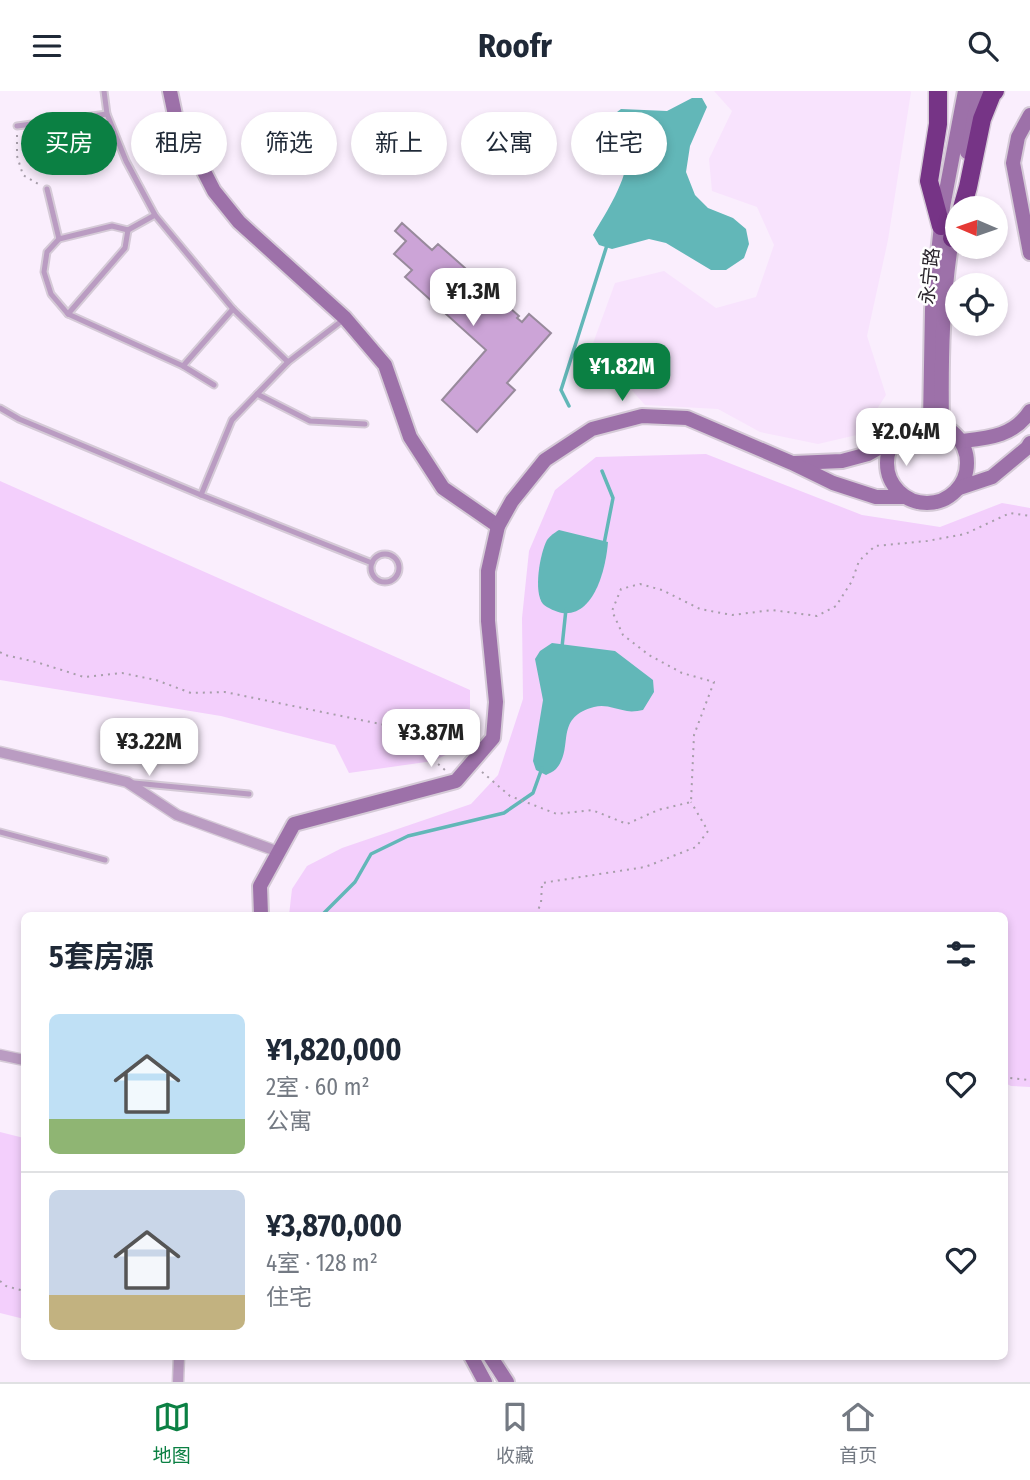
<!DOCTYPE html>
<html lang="zh">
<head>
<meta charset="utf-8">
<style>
	:root { --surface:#fff; --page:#f6f6f7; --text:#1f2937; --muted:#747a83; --line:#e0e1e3; --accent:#0b8043 }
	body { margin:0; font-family:"Fira Sans Condensed","Noto Sans SC",sans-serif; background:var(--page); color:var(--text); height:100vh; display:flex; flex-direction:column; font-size:26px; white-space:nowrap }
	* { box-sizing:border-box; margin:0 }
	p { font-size:23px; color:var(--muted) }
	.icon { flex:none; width:38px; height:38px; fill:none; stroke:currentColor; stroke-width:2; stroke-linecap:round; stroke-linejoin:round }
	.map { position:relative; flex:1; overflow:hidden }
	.sheet { position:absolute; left:21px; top:821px; width:987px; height:448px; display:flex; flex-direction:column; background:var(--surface); border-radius:10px; box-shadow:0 4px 10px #0003 }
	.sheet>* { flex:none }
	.guide { position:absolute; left:21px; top:21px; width:989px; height:63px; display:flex; gap:14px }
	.needle { width:46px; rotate:272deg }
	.tools { position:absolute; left:945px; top:105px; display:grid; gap:14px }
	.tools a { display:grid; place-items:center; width:63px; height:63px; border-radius:50%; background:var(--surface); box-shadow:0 4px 10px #0003; font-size:35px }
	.price { position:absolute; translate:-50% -60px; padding:0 16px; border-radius:14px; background:#fff; color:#222; font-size:23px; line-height:46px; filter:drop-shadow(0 2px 4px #0008) }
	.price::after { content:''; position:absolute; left:50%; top:42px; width:21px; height:16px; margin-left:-10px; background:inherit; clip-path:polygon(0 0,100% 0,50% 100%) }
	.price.active { background:var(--accent); color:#fff }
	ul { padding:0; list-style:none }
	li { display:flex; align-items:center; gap:21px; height:175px; padding:0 28px }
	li+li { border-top:2px solid var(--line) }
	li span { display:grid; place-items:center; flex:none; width:196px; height:140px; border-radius:10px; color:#555 }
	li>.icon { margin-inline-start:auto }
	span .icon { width:84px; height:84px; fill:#fffc; stroke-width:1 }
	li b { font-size:30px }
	h2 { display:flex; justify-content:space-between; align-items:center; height:84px; padding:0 28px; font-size:30px }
	.chip { padding:0 24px; border-radius:32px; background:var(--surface); box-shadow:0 4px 10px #0003; font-size:24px; line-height:63px }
	.chip.active { background:var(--accent); color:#fff }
	header { display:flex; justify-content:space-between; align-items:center; height:91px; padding:0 28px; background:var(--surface); font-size:32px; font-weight:700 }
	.tab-bar { display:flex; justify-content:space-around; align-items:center; height:98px; border-top:2px solid var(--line); background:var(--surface); font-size:19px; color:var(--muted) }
	.tab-bar a { display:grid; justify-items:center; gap:4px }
	.tab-bar .active { color:var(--accent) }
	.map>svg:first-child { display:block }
	.built { fill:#f8e3fd }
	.green { fill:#f3cffc }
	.water { fill:#62b7b8 }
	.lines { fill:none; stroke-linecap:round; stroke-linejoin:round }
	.stream { stroke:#62b7b8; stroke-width:3.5 }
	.building { fill:#cca4d7; stroke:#988a9c; stroke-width:2 }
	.lane-casing { stroke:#d5cad7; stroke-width:9 }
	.street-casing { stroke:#d5cad7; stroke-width:13 }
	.secondary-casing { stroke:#d5cad7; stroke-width:18 }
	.highway-casing { stroke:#d5cad7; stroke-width:21 }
	.path { stroke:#a79eaa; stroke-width:2; stroke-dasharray:2 5; stroke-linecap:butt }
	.lane { stroke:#ba9cc2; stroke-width:5 }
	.street { stroke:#ba9cc2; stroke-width:10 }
	.secondary { stroke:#9d71a9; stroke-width:14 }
	.highway { stroke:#763486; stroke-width:18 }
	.labels { text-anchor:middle; stroke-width:5; stroke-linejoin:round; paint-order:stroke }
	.street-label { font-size:19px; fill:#2a252c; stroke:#fff }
</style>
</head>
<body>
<header><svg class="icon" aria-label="menu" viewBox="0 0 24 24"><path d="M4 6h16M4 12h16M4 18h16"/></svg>Roofr<svg class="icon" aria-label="search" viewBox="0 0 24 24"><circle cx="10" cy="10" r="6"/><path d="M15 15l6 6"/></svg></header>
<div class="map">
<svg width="1030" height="1291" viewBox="0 0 1030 1291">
	<rect width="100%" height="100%" fill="#faeefd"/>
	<path class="built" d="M714,0H910L911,1L888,149L867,245L886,304L861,343L818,353L760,341L718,318L645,314L592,255L615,192L664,180L716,217L756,206L774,154L757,116L712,100L709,68L732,20Z"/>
	<g class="green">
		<path d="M706,363L862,424L940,436L1002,412L1030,417V996L1011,995L1005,992L1004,824H289L292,798L307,775L342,757L471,713L498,684L523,608L522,527L529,460L555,399L596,366Z"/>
		<path d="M0,390L470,599V631L452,661L433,670L349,682L335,654L221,625L0,589Z"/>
		<path d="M0,1041L24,1047V1228L0,1222Z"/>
	</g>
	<g class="water">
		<path d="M692,7H702L707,16L690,55L686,81L695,104L708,117L733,127L746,138L749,153L744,167L726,179H711L666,152L649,148L612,158L599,154L593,144C609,116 638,75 624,42C621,35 615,33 613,24L621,18L667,20Z"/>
		<path d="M559,439L608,451C606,476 595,526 562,522C557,521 547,517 543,513C533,501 540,462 547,449C551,444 554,442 559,439Z"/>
		<path d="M552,552L615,560L653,589L654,601L643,619C638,620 632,621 627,620C615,618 606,613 594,616C553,627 575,657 556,678C553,681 549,682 546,684L536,679L533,670L543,609L535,568L540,560Z"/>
	</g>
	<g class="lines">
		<g class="stream">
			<path d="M569,315L561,299L608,151"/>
			<path d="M602,380L613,407L604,453"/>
			<path d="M562,556L566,518"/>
			<path d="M322,824L355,791L371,763L408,745L504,722L533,702L542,677"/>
		</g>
	</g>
	<path class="building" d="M402,132L432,159L438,153L519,225L517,227L522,231L529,223L551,242L507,292L515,299L477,341L442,309L486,259L405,186L412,179L394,163L406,150L395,140Z"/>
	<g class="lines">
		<g class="lane-casing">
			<g id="lane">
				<path d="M104,0L107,23L126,70L155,124L233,218L288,271"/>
				<path d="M17,35L107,23"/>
				<path d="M47,98L59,148"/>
				<path d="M155,124L128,139L112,135L59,148L47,161L44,181L51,203L68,223L183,275L214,294"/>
				<path d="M68,223L125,157L128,139"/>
				<path d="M183,275L233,218"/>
				<path d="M257,303L310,330L365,333"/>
				<path d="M0,317L19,328L201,404L372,472"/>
				<path d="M201,404L232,329L288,271L343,229"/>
				<circle cx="385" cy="477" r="14"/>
				<path d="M134,692L249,703"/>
				<path d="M0,741L105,769"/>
			</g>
		</g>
		<g class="street-casing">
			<g id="street">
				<path d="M0,661L127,691L177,724L279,761"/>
				<path d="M0,964L24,969"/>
				<path d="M178,1291L179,1265"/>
			</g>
		</g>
		<g class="secondary-casing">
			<g id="secondary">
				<path d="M170,0L175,24L214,100L239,131L345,227L385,274L410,346L443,397L498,435"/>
				<path d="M1030,24L1018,46L1013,72L1030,162"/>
				<path d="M967,61L977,0"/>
				<path d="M930,331L932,218L943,116L965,0"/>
				<circle cx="927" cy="372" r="40"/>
				<path d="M942,334C941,268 942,202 954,136"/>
				<path d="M962,350C989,347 1014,345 1030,320"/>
				<path d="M794,372L842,370L868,363L893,349"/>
				<path d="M959,397L992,386L1027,357L1030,352"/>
				<path d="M261,824L260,795L294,733L456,690L493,647L496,611L488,530V480L498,435L512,410L545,369L592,338L642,325L687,327L792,372L833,392L876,406H905"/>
				<path d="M471,1265L485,1291"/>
				<path d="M490,1265L507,1291"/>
			</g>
		</g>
		<g class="highway-casing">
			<g id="highway">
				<path d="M938,0V33L929,90L941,135"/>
				<path d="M962,117L968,96L982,28L992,3L995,0"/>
				<path d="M952,147L957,130"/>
			</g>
		</g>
		<g class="path">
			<path d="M17,44V65L23,84L40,94"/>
			<path d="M0,561L5,564L36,571L84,586L122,582L156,589L191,602L225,601L390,635L414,652L445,679"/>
			<path d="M482,681L510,705L557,723L592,719L627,733L658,719L691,711L694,644L714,591L682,582L649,564L623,544L612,520L621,498L640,493L662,499L700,518L732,524L772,519L817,525L836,515L852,490L859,470L875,455L927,450L965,443L1010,422L1030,425"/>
			<path d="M536,824L541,812L542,792L645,776L696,756L708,740L691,711"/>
			<path d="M1004,984L1010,987L1030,989"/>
			<path d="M0,1190L6,1195L24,1200"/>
		</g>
		<use href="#lane" class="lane"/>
		<use href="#street" class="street"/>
		<use href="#secondary" class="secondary"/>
		<use href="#highway" class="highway"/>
	</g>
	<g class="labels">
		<g class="street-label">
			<text transform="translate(929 185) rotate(-84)" y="7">永宁路</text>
		</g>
	</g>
</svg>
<div class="tools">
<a><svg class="needle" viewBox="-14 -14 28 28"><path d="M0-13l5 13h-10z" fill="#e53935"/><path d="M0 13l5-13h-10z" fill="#747a83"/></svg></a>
<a><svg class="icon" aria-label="locate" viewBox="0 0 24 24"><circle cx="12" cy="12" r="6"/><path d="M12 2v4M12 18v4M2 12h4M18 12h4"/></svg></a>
</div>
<b class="price" style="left:473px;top:237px">¥1.3M</b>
<b class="price active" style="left:622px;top:312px">¥1.82M</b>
<b class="price" style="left:906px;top:377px">¥2.04M</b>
<b class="price" style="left:431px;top:678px">¥3.87M</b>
<b class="price" style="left:149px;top:687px">¥3.22M</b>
<div class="guide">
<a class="chip active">买房</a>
<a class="chip">租房</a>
<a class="chip">筛选</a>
<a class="chip">新上</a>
<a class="chip">公寓</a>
<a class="chip">住宅</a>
</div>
<section class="sheet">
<h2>5套房源<svg class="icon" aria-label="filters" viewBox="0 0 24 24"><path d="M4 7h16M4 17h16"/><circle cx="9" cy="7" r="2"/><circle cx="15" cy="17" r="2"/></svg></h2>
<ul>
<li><span style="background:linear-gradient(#bfe0f5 75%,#8fb573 0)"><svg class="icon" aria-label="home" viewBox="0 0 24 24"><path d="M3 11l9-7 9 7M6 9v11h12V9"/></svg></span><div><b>¥1,820,000</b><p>2室 · 60 m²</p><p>公寓</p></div><svg class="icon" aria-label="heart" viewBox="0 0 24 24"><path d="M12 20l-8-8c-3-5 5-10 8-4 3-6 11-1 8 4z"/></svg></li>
<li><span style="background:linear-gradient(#c9d6e8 75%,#c2b280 0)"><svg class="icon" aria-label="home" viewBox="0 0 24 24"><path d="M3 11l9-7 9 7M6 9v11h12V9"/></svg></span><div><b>¥3,870,000</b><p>4室 · 128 m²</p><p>住宅</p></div><svg class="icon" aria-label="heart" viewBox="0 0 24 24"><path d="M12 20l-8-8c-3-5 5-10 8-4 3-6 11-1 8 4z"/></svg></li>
</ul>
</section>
</div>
<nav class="tab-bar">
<a class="active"><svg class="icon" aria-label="map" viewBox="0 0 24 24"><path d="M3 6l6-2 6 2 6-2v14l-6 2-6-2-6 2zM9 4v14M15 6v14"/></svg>地图</a>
<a><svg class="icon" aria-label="saved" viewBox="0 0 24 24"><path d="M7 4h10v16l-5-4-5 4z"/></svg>收藏</a>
<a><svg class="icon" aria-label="home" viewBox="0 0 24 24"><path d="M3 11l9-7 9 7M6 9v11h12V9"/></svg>首页</a>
</nav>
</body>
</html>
